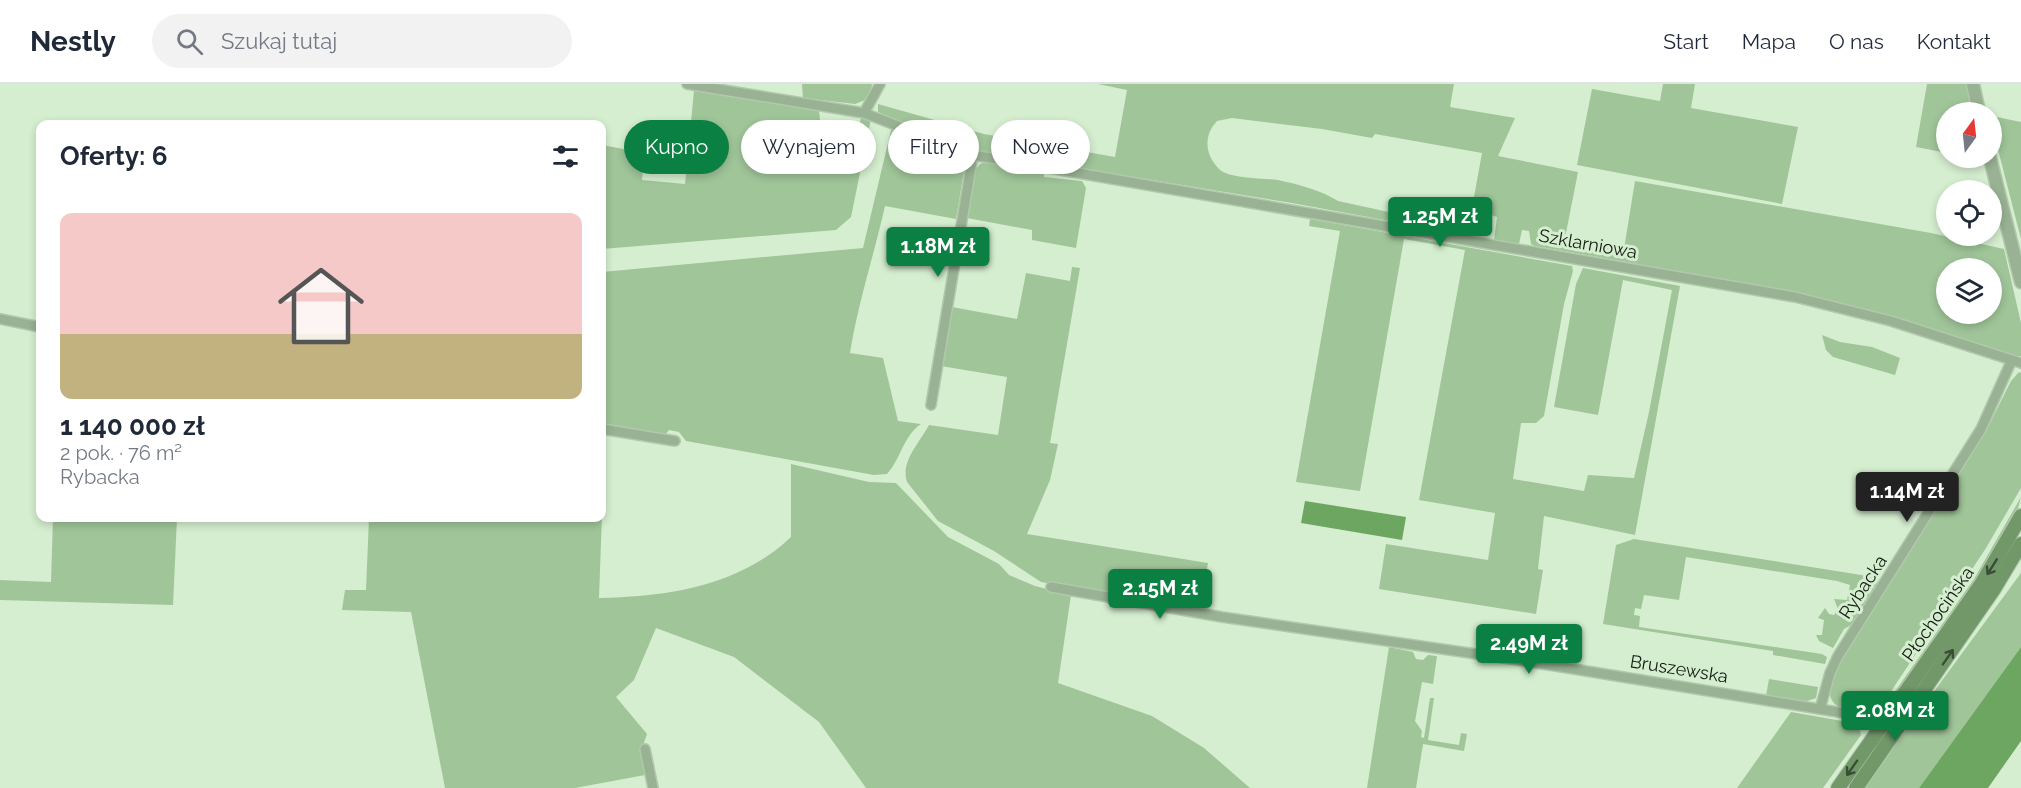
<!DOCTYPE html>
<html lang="pl">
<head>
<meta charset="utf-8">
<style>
	:root { --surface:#fff; --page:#f2f2f3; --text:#1f2937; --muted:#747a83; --line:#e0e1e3; --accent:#0b8043 }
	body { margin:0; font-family:Raleway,sans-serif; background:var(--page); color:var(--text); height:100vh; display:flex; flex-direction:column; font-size:22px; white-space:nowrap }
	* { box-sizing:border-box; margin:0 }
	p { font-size:20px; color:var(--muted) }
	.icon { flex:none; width:33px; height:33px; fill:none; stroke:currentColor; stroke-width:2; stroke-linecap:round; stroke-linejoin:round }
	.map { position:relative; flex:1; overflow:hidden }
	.side { position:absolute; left:36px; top:36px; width:570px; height:402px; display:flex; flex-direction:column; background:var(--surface); border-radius:12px; box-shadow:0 3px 9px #0003 }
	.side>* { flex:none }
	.guide { position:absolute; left:624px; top:36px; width:570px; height:54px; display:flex; gap:12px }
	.needle { width:39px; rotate:15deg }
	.controls { position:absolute; left:1936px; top:18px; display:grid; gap:12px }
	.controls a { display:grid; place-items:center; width:66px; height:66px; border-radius:50%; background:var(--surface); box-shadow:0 3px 9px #0003; font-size:30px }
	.price { position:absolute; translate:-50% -51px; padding:0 14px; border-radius:6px; background:var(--accent); color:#fff; font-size:20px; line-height:39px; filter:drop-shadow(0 2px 3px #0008) }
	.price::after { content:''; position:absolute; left:50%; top:36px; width:18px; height:14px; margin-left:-9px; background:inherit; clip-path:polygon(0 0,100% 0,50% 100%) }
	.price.on { background:#222; color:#fff }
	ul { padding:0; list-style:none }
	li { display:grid; align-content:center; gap:12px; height:318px; padding:0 24px }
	li span { display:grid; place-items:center; height:186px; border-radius:12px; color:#555 }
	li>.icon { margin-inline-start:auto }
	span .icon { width:108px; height:108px; fill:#fffc; stroke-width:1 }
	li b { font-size:26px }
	h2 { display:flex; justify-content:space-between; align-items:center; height:72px; padding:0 24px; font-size:26px }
	.tag { padding:0 21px; border-radius:27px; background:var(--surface); box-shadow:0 3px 9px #0003; font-size:21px; line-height:54px }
	.tag.on { background:var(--accent); color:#fff }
	header { display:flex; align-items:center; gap:36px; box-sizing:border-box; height:84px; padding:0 30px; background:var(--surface); border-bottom:2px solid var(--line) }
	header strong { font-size:28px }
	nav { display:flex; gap:33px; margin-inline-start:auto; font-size:21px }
	.search { width:420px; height:54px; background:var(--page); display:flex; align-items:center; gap:15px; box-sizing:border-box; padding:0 21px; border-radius:33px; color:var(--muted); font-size:22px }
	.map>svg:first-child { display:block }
	.green { fill:#a0c599; fill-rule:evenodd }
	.water { fill:#6ca660 }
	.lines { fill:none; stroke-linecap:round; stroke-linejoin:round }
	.minor-casing { stroke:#b2c8ad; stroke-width:12 }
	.tertiary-casing { stroke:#b2c8ad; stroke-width:15 }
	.secondary-casing { stroke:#b2c8ad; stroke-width:16 }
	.minor { stroke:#98b293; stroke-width:9 }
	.tertiary { stroke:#98b293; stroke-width:12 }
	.secondary { stroke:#72986a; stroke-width:14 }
	.oneway { stroke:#394e35 }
	.labels { text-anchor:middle; stroke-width:6; stroke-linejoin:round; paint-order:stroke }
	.street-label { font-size:18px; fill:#131c12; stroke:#d5eecf }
</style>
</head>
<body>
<header>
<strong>Nestly</strong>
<div class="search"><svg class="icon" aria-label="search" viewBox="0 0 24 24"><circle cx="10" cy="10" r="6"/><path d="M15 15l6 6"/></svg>Szukaj tutaj</div>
<nav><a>Start</a><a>Mapa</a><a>O nas</a><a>Kontakt</a></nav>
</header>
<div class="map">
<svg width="2021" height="704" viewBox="0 0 2021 704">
	<rect width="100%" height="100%" fill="#d5eecf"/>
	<g class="green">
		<path d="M802,0H872L870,14L855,20L803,14Z"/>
		<path d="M1098,0H1454L1450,23L1515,34L1498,72L1578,88L1565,154L1624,165L1635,97L1931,149L2004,165L2021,239V272C1977,273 1937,243 1895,233C1776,204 1656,183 1535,162L1531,160L1529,147L1522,146L1519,160L1494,156L1497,133L1472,124L1482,69L1375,50L1372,54L1322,45L1232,34L1217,37C1203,52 1205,71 1219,85C1229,95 1264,94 1278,96C1297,100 1323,107 1338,117L1467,145L1466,151L1292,119L981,68L954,60L878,28V20L984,50L1115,73L1127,6ZM1947,184H1992V230H1947Z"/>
		<path d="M1663,0H1695L1691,24L1798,43L1782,120L1577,81L1592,5L1660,17Z"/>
		<path d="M1927,0H1966L1973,28H1947V69L1916,63Z"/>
		<path d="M694,7L819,26L824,75L852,80L861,33L871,35L851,133L836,146L602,165V61L645,69L642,96L685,100Z"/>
		<path d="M1992,32L2021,38V155L1992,42Z"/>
		<path d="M892,42L966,76L956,135L885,122C874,171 858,219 850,269L883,274L898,337L921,340C903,352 901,375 887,390L874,391L686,357L679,348L669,346L665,351L602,339V188L863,164Z"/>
		<path d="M990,77L1044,87V93L1082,97L1086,104L1076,164L1032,156V146L967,134L976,85L980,80Z"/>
		<path d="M1310,135L1572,182L1573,187L1564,220L1544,332L1536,339H1521L1513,395L1584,407L1588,391L1634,394L1649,328L1672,206L1623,196L1598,331L1554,323L1576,200L1583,184L1680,202L1635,451L1544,432L1538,485L1543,486L1536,530L1379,505L1386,460L1488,476L1495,429L1419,416L1465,166L1404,155L1360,407L1296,398L1340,147L1309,142Z"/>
		<path d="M1072,183L1080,184L1050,359L1058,360L1050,396L1027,450L1208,479L1200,524L1041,498L994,467L938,437L907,398C900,378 920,358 929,341L998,351L1007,293L941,282L952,223L1017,235L1026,189L1070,197Z"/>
		<path d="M1822,251L1840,258L1872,263L1900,274L1895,291L1833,273L1826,266Z"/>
		<path d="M2019,288L2021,289V404L1986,464L1876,630L1866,629L1865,631C1857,627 1846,626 1838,622C1820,613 1837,582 1844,571L1988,343L2011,297Z"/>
		<path d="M602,348H605L599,514C667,513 740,502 791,453V380L869,398L896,399L948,453L999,480L1009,491L1035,502L1071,511L1058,599L1152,632L1204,664L1250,704H866L819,638L734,573L656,544L634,596L616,613L647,650L641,667L645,691L575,704H445L411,528L342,526L345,506H366L369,434H602Z"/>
		<path d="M2021,413L2017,428L1980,492L1882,631L1877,633L1974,495Z"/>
		<path d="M53,434H177L173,521L0,516V496L51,498Z"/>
		<path d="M1634,455L1874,493L1879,499L1858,537L1844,545L1833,564L1819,557L1816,551H1822L1824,536L1818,534L1825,524L1829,530L1834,531L1838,525L1834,515L1847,516L1850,501L1837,497L1686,473L1679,516L1644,511L1641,525L1635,524L1634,531L1640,532L1639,543L1822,570L1827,573L1825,580L1773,571V567L1603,540L1616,461Z"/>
		<path d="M2021,489V563L1919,704H1863Z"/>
		<path d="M1389,563L1413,568L1416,575L1423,576L1428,571L1437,572L1433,600L1422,598L1415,637L1422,647L1421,653L1424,654L1430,614H1434L1428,656L1459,661L1461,649L1467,650L1464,667L1423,660L1416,704H1367Z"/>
		<path d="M1769,595L1818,603L1816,614L1804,618L1766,612Z"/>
		<path d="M1791,628L1854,639L1859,643L1861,651L1823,704H1737Z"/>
	</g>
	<g class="water">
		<path d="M1305,417L1406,433L1402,456L1301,439Z"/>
		<path d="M2021,563V657L1988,704H1919Z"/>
	</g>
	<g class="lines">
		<g class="minor-casing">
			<g id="minor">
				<path d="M687,0L864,29L973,71L1795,213L1891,237L2021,279"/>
				<path d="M864,29L880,0"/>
				<path d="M0,235L40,243"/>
				<path d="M931,321L973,71"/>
				<path d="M602,345L675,357"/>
				<path d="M1051,503L1222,533L1531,578L1850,630L1880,644L1879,668"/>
				<path d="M1820,625L1830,589L1838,572L1981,345L2011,278"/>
				<path d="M645,665L653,704"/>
			</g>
		</g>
		<g class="tertiary-casing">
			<g id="tertiary">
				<path d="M1973,0L1979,28"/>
				<path d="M1990,74L2021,198"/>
			</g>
		</g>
		<g class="secondary-casing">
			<g id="secondary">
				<path d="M1838,704L1982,499L2021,432"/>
				<path d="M1856,704L1994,505L2021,460"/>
			</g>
		</g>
		<use href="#minor" class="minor"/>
		<use href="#tertiary" class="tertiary"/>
		<use href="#secondary" class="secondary"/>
	</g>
	<defs><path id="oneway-shaft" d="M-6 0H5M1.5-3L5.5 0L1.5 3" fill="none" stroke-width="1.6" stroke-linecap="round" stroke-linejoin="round" transform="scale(1.5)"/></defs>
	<g class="oneway">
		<use href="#oneway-shaft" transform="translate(1992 483) rotate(122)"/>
		<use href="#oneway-shaft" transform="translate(1948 573) rotate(-55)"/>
		<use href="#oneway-shaft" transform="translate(1852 684) rotate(125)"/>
	</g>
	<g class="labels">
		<g class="street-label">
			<text transform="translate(1588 160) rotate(10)" y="6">Szklarniowa</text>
			<text transform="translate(1863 503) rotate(-57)" y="6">Rybacka</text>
			<text transform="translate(1938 530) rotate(-55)" y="6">Płochocińska</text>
			<text transform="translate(1679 585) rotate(9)" y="6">Bruszewska</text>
		</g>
	</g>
</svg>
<div class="controls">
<a><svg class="needle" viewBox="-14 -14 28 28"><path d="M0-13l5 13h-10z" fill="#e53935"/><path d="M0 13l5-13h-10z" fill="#747a83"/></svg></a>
<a><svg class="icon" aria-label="locate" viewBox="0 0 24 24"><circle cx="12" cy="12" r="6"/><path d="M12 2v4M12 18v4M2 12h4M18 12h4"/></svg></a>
<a><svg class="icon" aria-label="layers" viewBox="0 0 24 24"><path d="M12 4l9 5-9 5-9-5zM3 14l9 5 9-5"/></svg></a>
</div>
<b class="price" style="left:1440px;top:164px">1.25M zł</b>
<b class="price" style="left:938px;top:194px">1.18M zł</b>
<b class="price on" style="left:1907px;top:439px">1.14M zł</b>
<b class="price" style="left:1160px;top:536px">2.15M zł</b>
<b class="price" style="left:1529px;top:591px">2.49M zł</b>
<b class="price" style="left:1895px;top:658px">2.08M zł</b>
<div class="guide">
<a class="tag on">Kupno</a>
<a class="tag">Wynajem</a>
<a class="tag">Filtry</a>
<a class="tag">Nowe</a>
</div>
<section class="side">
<h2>Oferty: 6<svg class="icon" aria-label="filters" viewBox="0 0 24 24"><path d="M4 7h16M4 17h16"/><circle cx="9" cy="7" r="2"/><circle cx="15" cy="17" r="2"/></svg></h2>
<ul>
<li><span style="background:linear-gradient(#f6c9c9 65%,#c2b280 0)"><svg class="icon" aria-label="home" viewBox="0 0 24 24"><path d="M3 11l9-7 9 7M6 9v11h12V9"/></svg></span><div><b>1 140 000 zł</b><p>2 pok. · 76 m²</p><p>Rybacka</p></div></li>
</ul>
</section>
</div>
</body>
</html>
